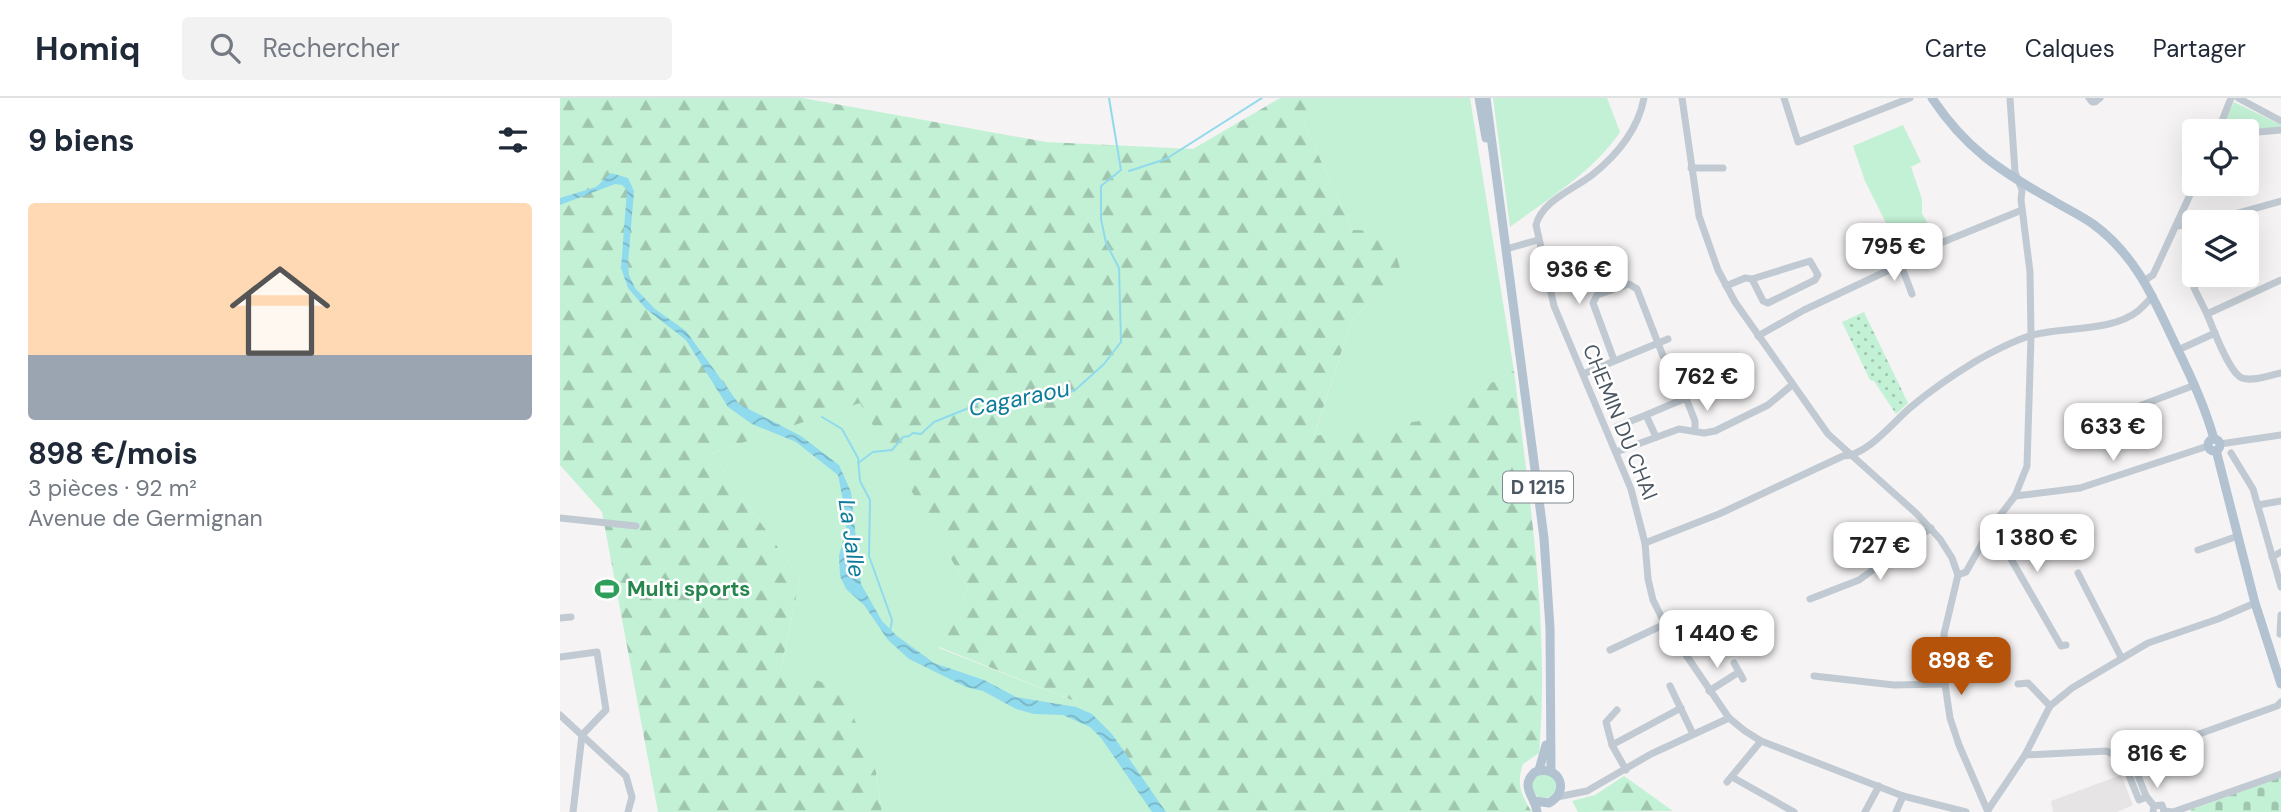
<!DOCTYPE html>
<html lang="fr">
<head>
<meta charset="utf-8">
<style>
	:root { --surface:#fff; --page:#f2f2f3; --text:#1f2937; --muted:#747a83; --line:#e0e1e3; --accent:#b45309 }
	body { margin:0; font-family:"DM Sans",sans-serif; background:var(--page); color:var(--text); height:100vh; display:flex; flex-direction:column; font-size:26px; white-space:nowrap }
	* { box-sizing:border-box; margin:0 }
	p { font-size:23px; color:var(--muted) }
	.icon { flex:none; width:38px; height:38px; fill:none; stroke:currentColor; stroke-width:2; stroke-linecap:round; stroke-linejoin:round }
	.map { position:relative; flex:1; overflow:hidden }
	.panel { display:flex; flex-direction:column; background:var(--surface); width:560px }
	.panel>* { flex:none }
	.buttons { position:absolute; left:1622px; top:21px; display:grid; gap:14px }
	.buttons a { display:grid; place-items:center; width:77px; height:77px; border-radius:7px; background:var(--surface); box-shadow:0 7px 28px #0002; font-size:35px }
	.price { position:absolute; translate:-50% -60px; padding:0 16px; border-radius:14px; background:#fff; color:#222; font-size:23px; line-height:46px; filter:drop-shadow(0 2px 4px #0008) }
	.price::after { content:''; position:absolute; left:50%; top:42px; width:21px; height:16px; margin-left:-10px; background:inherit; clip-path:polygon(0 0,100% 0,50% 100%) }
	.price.selected { background:var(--accent); color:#fff }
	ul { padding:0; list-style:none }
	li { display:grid; align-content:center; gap:14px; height:371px; padding:0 28px }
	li+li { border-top:2px solid var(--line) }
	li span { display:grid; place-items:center; height:217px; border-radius:7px; color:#555 }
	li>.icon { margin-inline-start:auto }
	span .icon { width:126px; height:126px; fill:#fffc; stroke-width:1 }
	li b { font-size:30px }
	h2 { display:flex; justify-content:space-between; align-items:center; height:84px; padding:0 28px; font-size:30px }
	header { display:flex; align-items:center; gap:42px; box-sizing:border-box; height:98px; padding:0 35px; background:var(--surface); border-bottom:2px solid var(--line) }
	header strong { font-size:33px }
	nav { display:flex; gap:38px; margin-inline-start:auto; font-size:24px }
	.search { width:490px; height:63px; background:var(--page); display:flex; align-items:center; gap:18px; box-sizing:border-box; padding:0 24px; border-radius:7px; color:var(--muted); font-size:26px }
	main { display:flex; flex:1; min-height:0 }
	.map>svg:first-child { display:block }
	.education { fill:#e6e4e5 }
	.grass { fill:#c3f1d5 }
	.forest { fill:url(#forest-firs) }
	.cemetery { fill:url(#cemetery-stones) }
	.garden { fill:url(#garden-dots) }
	.water { fill:url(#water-waves) }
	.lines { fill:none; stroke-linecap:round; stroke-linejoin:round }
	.stream { stroke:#90daee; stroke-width:2 }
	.minor { stroke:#c1cad2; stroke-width:7 }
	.major { stroke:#b3c2d1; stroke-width:9 }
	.labels { text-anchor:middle; stroke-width:5; stroke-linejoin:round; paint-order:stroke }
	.shield { fill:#fff; stroke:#808990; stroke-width:2 }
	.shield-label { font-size:19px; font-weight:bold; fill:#4a5661 }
	.street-label { font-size:21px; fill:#4a5661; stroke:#fff }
	.leisure-label { font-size:21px; font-weight:bold; fill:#27864d; stroke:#fff; text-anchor:start }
	.water-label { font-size:23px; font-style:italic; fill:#0c7c9b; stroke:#fff }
</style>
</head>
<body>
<header>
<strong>Homiq</strong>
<div class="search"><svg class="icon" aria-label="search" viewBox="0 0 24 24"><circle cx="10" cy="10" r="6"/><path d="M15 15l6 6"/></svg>Rechercher</div>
<nav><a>Carte</a><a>Calques</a><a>Partager</a></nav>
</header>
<main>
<section class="panel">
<h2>9 biens<svg class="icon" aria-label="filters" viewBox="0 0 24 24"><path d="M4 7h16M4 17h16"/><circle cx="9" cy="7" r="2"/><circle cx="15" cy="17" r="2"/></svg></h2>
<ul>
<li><span style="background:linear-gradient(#ffd9b3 70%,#9aa5b1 0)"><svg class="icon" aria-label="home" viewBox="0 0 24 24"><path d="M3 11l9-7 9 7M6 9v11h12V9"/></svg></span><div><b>898 €/mois</b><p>3 pièces · 92 m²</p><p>Avenue de Germignan</p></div></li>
</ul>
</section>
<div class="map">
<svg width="1721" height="714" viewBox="0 0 1721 714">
	<defs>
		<pattern id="forest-firs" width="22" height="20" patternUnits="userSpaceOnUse" patternTransform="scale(1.75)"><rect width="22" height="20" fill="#c3f1d5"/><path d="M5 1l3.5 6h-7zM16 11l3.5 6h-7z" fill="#a0c6b0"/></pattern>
		<pattern id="cemetery-stones" width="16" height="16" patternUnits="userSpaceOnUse" patternTransform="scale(1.75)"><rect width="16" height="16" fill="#c3f1d5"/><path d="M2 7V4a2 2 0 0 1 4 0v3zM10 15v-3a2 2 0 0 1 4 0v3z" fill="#a0c6b0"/></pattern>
		<pattern id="garden-dots" width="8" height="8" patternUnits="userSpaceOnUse" patternTransform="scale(1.75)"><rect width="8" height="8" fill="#c3f1d5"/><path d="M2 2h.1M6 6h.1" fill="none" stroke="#a0c6b0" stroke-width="1.8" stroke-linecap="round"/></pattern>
		<pattern id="water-waves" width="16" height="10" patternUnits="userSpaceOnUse" patternTransform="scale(1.75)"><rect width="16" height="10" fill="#90daee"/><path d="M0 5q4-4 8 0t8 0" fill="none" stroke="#78b4c4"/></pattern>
	</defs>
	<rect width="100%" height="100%" fill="#f5f3f3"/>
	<path class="education" d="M1561,677L1573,707L1557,714H1493L1491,703Z"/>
	<g class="grass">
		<path d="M763,0H910L954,273L860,323L754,339L791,224L840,170L792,132L744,25Z"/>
		<path d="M933,0H1047L1060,34C1033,74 989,100 950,129Z"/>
		<path d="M1674,4L1721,27V30L1664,33L1661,28Z"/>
		<path d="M1343,27L1361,64L1351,69L1362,101V115L1371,133L1336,145L1305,83L1293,48Z"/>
		<path d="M300,304L408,490L379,550L517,604L598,714H322L316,674L221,571L240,481L152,355Z"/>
		<circle cx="984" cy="688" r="12"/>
	</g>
	<g class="forest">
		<path d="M0,0H242L486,44L633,51L720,0H763L744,25L792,132L829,133L840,170L791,224L754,338L859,323L954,273C969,400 990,527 979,655L963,666C956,686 961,697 972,714H598L517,604L379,549L408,490L300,305L152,355L240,481L221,570L282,591L316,674L322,714H98L42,414L0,367Z"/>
		<path d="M1064,678L1113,713L1018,714L1012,703L1035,697Z"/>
	</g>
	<path class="cemetery" d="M1721,679V714H1631L1630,712Z"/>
	<path class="garden" d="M1304,214L1348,305L1336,316L1314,283L1310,282L1282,224Z"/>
	<path class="water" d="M51,75L68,80L74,93L68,166L69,177L75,190L95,211L126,233L179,306L241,338L279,367L291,394L301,486L322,523L337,538L374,565L424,582L456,599L516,609L532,616L552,636L606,714H592L541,640L530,629L503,617L474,616L456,611L423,593L406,589L349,561L328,542L304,507L286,491L280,478L279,458L286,431V418L278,377L236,344L192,326L168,309L126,242L86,211L68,190L61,170L67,92L62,87L55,86L0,107V100L36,89Z"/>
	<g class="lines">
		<g class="stream">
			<path d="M569,73L606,61L702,0"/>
			<path d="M262,319L282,331L298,360L300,383L310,402L309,458L332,522L330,533"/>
			<path d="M298,365L313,354L332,352L343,339L349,338L353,335L361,336L374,324L416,307L418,304L426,305L465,296L487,299L514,293L544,266L561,244L559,170L546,145L541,121V88L561,72L549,0"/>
		</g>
		<g class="minor">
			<path d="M1084,0C1078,32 1057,57 1032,77C1014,91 982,103 976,127L994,208L1071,391L1085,445L1088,481L1093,502L1105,526L1169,620L1185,633L1201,643L1343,698L1406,714"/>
			<path d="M1122,0L1139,118L1158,172L1175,204L1268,336L1357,416L1380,441L1392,460L1398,477L1384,536L1385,586L1390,620L1399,647L1428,714"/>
			<path d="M1224,0L1238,44L1350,0"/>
			<path d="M1529,0L1532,4H1535L1540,0"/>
			<path d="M1678,0L1721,23"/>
			<path d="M1658,33L1671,0"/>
			<path d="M1687,35L1721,32"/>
			<path d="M1131,70H1163"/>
			<path d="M1646,124L1721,103"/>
			<path d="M1616,128L1634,127"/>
			<path d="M946,151L978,142"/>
			<path d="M1341,167L1352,196"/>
			<path d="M1585,182L1593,177L1635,86"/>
			<path d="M1721,182L1647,216C1653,230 1669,275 1682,280C1693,284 1710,277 1721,275"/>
			<path d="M1638,183L1634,190L1647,216"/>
			<path d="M1166,188L1185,180L1192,181L1203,203L1208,205L1255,182L1258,177L1250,163L1192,181"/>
			<path d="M1198,238L1244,212L1344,165L1373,148L1462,112"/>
			<path d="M1618,252L1655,235"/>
			<path d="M1054,262L1033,205L1037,197L1069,186L1077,191L1103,258C1116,265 1120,287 1126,300L1086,317"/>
			<path d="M1023,276L1108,241"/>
			<path d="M1126,300L1135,323V333"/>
			<path d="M1566,313L1635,287"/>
			<path d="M1056,329L1086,317L1096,339"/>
			<path d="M1660,346L1721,337"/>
			<path d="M1056,354L1119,331L1144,335L1155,333L1208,307L1232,287"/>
			<path d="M1671,355L1693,391L1721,489"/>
			<path d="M1455,398L1520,390L1648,348"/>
			<path d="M1698,407L1721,403"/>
			<path d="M0,420L76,428"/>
			<path d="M1432,428L1501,548L1506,547"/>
			<path d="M1085,445L1159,416L1283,358C1307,358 1333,324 1351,309C1371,292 1393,277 1416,263C1432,254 1451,244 1469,238C1501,228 1550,235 1578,213C1583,209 1588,203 1593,198"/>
			<path d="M1638,452L1678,438"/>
			<path d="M1712,459L1721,454"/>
			<path d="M1518,475L1561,559"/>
			<path d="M1398,477L1406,474L1432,428L1455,398L1467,368L1471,238L1470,174L1461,102L1462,92L1455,74L1450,0"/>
			<path d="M1250,501L1299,482L1371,430"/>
			<path d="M0,520L11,519"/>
			<path d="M1720,536L1721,517"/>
			<path d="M1119,546L1159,524"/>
			<path d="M1050,552L1105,526"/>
			<path d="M0,559L37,554L46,612L22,637"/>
			<path d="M1174,565L1183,581"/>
			<path d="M1254,578L1334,587L1385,586"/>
			<path d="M1458,586L1468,585L1490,608"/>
			<path d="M1110,588L1133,636"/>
			<path d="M1149,593L1179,574"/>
			<path d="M1057,612L1046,624L1052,647L1066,672"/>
			<path d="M0,617L66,678L72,699L68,714"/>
			<path d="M1052,647L1121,610"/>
			<path d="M1465,657L1546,653L1567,662L1717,608L1721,604"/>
			<path d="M1172,679L1234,714"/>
			<path d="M1167,684L1201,643"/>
			<path d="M997,699L1027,693L1091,656L1169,620"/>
			<path d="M1587,699L1579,702L1566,670L1568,667H1572L1575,670L1586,698L1594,708"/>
			<path d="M1428,712L1465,657L1490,608L1512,590L1588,545L1658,521L1695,505"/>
			<path d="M1604,713L1613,714L1721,676"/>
			<path d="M13,714L22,637"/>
			<path d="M1305,714L1319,688"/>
			<path d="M1336,714L1343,698"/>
			<path d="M1593,714L1594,708L1602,707L1604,713"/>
		</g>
		<g class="major">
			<path d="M919,0L926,40"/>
			<path d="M926,0L984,440L990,530L991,673"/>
			<path d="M1372,0C1405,50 1440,73 1492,102C1505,110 1520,117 1533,126C1578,159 1595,204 1618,252C1632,281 1645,309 1654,341"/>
			<circle cx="1654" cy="347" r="6"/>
			<path d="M1656,352L1695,505L1721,586"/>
			<path d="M979,672L986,647"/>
			<path d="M975,703L989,705C1011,693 999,666 975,674C959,689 975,698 977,714"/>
		</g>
	</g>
	<defs>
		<g id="stadium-bare" transform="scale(1.89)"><path d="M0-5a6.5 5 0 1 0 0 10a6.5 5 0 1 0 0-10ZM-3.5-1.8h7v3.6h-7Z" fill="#2e9e5b" stroke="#fff" stroke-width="2.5" paint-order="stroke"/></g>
	</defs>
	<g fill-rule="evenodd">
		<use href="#stadium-bare" x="47" y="491"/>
	</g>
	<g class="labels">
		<rect class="shield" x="943" y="373.5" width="70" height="31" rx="5"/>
		<g class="shield-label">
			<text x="978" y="396">D 1215</text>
		</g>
		<g class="street-label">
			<text transform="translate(1060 324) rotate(68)" y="7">CHEMIN DU CHAI</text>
		</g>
		<g class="leisure-label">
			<text x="67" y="498">Multi sports</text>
		</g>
		<g class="water-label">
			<text transform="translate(459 300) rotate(-12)" y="8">Cagaraou</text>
			<text transform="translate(292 440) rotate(82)" y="8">La Jalle</text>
		</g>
	</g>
</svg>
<div class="buttons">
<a><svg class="icon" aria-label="locate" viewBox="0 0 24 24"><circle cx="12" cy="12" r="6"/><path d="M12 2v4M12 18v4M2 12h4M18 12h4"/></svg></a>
<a><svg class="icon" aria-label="layers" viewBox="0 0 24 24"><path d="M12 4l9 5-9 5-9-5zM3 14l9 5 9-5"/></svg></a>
</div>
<b class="price" style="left:1334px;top:185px">795 €</b>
<b class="price" style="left:1019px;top:208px">936 €</b>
<b class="price" style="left:1147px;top:315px">762 €</b>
<b class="price" style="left:1553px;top:365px">633 €</b>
<b class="price" style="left:1477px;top:476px">1 380 €</b>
<b class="price" style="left:1320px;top:484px">727 €</b>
<b class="price" style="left:1157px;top:572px">1 440 €</b>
<b class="price selected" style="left:1401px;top:599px">898 €</b>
<b class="price" style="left:1597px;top:692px">816 €</b>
</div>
</main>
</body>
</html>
